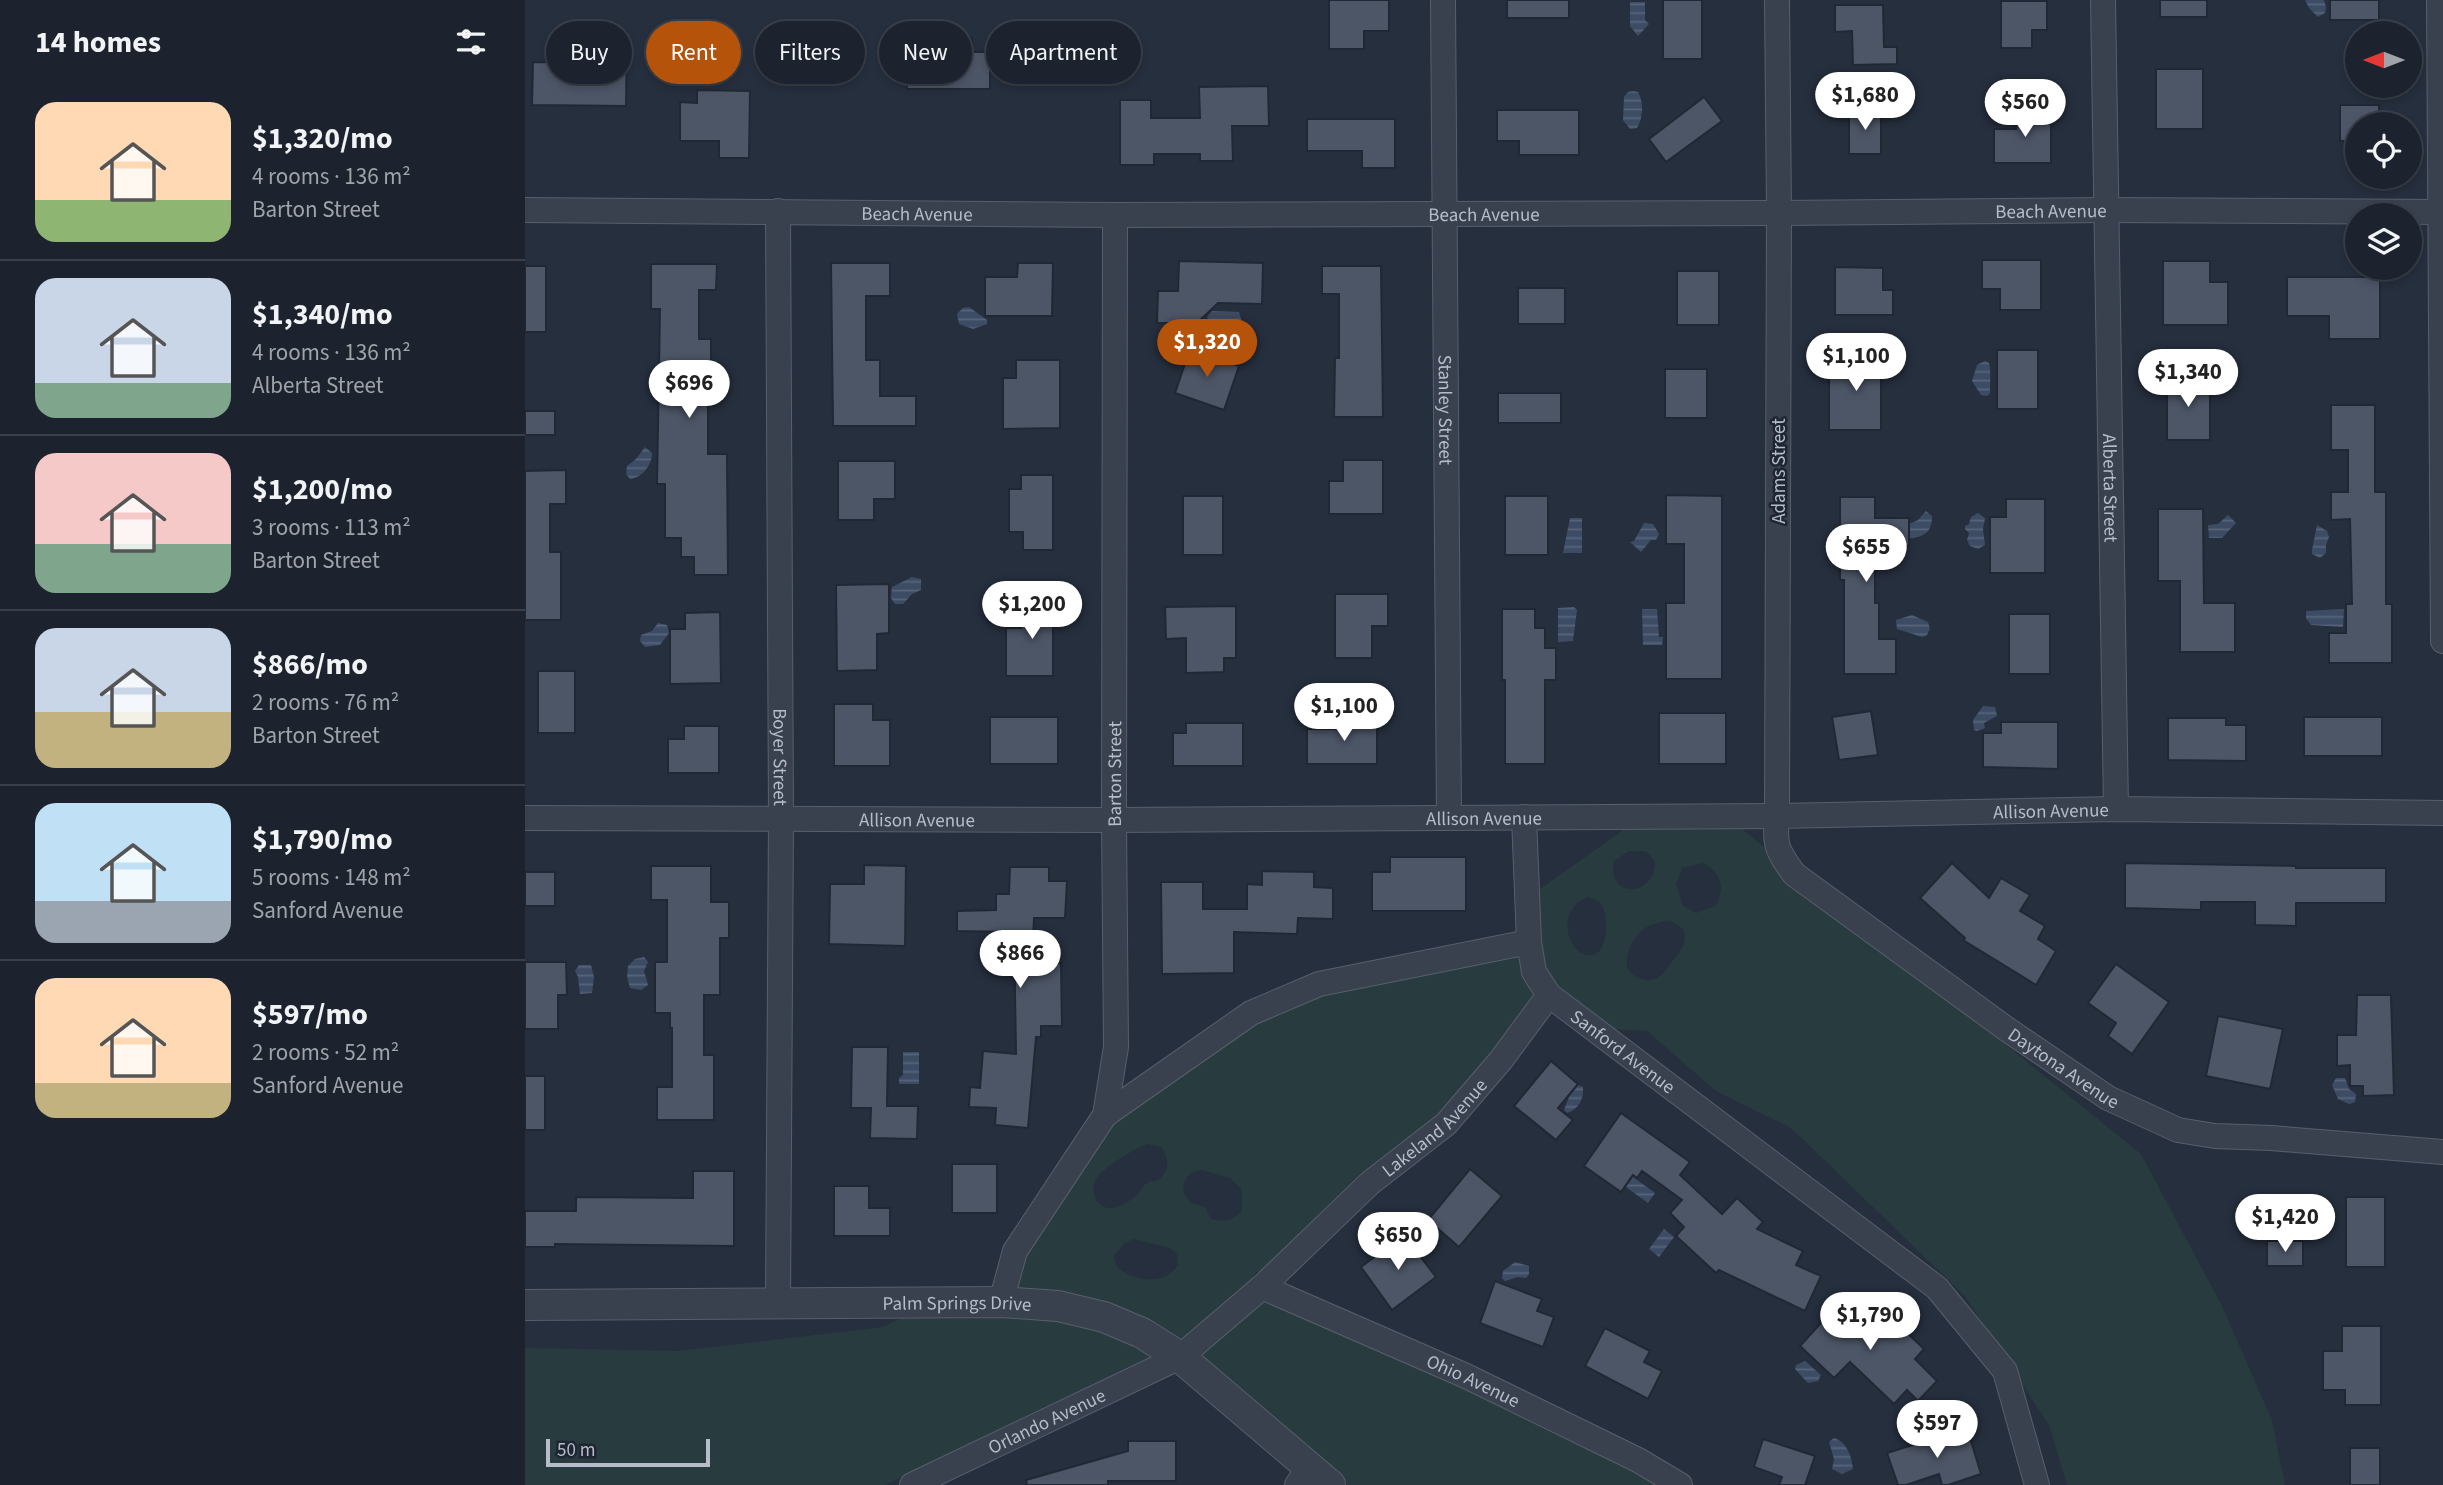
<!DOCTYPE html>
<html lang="en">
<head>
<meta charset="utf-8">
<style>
	:root { --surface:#1c232e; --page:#292f3a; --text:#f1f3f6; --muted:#a0a4aa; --line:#3a404a; --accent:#b45309 }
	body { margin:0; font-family:"Source Sans 3",sans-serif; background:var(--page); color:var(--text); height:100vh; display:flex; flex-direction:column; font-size:26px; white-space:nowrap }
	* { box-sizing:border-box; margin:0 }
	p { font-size:23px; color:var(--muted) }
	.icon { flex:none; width:38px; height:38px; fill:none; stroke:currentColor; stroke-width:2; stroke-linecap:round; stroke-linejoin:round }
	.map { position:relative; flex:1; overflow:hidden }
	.panel { display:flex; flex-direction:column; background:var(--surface); width:525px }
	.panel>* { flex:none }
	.hud { position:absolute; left:21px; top:21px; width:665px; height:63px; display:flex; gap:14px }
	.needle { width:46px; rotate:270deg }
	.buttons { position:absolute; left:1820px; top:21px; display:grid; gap:14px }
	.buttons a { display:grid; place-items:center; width:77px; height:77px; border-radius:50%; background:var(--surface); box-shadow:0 4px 10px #0003,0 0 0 2px var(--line); font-size:35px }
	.scale { position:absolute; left:21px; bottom:18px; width:164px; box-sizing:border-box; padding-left:7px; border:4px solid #b6bcc9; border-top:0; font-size:19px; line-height:24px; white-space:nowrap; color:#b6bcc9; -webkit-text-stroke:5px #1f2633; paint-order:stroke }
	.price { position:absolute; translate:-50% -60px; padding:0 16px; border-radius:24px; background:#fff; color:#222; font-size:23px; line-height:46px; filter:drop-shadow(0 2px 4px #0008) }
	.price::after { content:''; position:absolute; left:50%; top:42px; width:21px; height:16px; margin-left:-10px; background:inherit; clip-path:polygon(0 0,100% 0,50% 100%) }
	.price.selected { background:var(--accent); color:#fff }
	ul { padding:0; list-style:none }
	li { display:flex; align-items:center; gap:21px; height:175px; padding:0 35px }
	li+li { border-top:2px solid var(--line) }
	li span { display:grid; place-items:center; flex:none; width:196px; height:140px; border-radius:21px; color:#555 }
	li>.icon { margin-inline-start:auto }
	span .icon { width:84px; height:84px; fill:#fffc; stroke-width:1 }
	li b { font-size:30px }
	h2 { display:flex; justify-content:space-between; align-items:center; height:84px; padding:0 35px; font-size:30px }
	.chip { padding:0 24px; border-radius:32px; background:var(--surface); box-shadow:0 4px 10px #0003,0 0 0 2px var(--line); font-size:24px; line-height:63px }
	.chip.selected { background:var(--accent); color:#fff }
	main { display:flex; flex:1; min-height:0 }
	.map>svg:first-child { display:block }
	.green { fill:#283b3f; fill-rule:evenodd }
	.water { fill:url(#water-rules) }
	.building { fill:#4d5667; stroke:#212835; stroke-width:2 }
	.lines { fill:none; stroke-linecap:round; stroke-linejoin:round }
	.minor-casing { stroke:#585f6c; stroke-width:26 }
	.tertiary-casing { stroke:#585f6c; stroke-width:32 }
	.minor { stroke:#3a414e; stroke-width:24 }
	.tertiary { stroke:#3a414e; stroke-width:30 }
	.labels { text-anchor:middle; stroke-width:5; stroke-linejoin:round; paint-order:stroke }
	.street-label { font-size:19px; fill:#b6bcc9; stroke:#1f2633 }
</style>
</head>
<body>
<main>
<section class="panel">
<h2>14 homes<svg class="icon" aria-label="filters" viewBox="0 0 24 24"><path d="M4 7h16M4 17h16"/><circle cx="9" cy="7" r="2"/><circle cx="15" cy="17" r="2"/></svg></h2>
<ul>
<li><span style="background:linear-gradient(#ffd9b3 70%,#8fb573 0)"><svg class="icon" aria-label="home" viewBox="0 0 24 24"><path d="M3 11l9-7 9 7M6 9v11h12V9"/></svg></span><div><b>$1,320/mo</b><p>4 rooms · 136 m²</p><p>Barton Street</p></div></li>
<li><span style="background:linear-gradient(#c9d6e8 75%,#7fa58c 0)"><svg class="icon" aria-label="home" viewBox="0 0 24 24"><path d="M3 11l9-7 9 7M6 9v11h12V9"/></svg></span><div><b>$1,340/mo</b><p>4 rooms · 136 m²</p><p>Alberta Street</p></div></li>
<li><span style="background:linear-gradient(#f6c9c9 65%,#7fa58c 0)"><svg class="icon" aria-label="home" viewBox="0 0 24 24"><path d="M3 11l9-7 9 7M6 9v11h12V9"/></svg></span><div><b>$1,200/mo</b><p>3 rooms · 113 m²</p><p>Barton Street</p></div></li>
<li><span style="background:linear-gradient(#c9d6e8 60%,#c2b280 0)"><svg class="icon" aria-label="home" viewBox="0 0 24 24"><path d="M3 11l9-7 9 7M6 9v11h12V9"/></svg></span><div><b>$866/mo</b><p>2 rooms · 76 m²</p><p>Barton Street</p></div></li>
<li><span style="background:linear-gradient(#bfe0f5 70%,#9aa5b1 0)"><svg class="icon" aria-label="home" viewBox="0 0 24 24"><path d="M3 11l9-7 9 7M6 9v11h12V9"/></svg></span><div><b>$1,790/mo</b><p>5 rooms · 148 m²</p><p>Sanford Avenue</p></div></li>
<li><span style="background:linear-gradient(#ffd9b3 75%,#c2b280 0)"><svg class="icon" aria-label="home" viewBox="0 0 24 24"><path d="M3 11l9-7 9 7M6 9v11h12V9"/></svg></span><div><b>$597/mo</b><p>2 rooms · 52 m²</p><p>Sanford Avenue</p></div></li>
</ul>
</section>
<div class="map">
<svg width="1918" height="1485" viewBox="0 0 1918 1485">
	<defs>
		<pattern id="water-rules" width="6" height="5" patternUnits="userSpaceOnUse" patternTransform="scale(1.75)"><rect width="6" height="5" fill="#3d4c65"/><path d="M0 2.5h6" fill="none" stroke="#57647a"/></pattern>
	</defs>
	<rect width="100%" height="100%" fill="#262f3e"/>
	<g class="green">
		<path d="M1101,828H1216L1239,847L1242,857L1261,883L1470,1036L1616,1154L1696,1304L1747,1420L1760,1485H1542L1524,1425L1497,1384L1490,1364L1461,1328L1439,1295L1266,1128L1191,1091L1122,1031L1088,1029L1033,987L1021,968L1016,940L1015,889ZM1104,851H1121L1130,861C1130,898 1081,899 1089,861ZM1178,863C1196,871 1201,890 1190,906L1171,913L1158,906L1151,884L1157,868ZM1064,897C1069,900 1076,901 1078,907C1083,919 1083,953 1067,955C1043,959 1028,908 1064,897ZM1145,921C1171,931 1158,949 1145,964C1141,969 1137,977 1130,979C1125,981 1119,980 1114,978C1091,970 1105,939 1119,929C1127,923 1135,922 1145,921Z"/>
		<path d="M993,955L997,977L1009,995L966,1053L911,1116L837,1175L735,1273L731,1272L727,1281L654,1343L492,1292L502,1255L590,1122L733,1023L798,995ZM623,1144L637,1147C644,1159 645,1173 632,1180C627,1183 626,1180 622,1183C616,1187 614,1195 607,1199C602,1202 594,1207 587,1208C573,1209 565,1193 570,1181C577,1167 609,1149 623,1144ZM677,1170L705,1178L717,1190V1211C706,1221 700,1223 686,1219L680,1207L666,1203L659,1194C657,1179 662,1173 677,1170ZM609,1239L645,1248L652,1254L653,1265C638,1287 609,1281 591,1266L589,1256L600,1243Z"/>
		<path d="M740,1301L935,1387L1107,1470L1132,1485H823L673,1357Z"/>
		<path d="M384,1314L531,1318L575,1328L631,1356L360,1485H0V1348L153,1351L358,1327Z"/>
	</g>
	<g class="water">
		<path d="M1780,0H1799L1801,7L1800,13L1793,17L1784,8Z"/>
		<path d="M1105,2H1120V20L1124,24L1113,36L1105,26Z"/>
		<path d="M46,36L57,43V50C51,56 33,59 25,56L22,47L23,45Z"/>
		<path d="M1108,91L1113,92C1119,102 1118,119 1112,128L1105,129L1098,120L1099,97L1103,92Z"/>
		<path d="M444,307L462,320V324L448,329L434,324L432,314L438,308Z"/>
		<path d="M687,311L714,312L717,322L713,327L686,326L682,317Z"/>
		<path d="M1460,361L1464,363C1466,368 1465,386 1465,393L1462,396L1456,395L1447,381L1452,365Z"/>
		<path d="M120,447L127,453C127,465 117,478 105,479L101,474L102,466L111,459Z"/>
		<path d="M1401,511L1407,516C1407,532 1400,537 1384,538V524L1393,520Z"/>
		<path d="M1453,513L1460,518L1458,529L1460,545L1453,549L1445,546L1442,540L1444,533L1440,529V526L1444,524L1446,517Z"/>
		<path d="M1703,515L1711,523L1697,538H1684L1683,525L1693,524Z"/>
		<path d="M1045,518H1057V553H1038Z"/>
		<path d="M1119,523L1128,524L1134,534L1131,540H1126L1116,552L1105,542L1109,541Z"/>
		<path d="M1792,525L1802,531L1804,537L1801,545V553L1795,558L1787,554V550Z"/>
		<path d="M387,577L396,579V590L387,594L378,604H370L366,598L367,587Z"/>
		<path d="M1049,607L1052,610L1048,641L1033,642V608Z"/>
		<path d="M1117,609H1132L1134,637H1138L1137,645H1118Z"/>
		<path d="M1819,609L1818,627L1786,625L1781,618V611Z"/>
		<path d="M1387,615L1403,622L1405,629L1402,635L1397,637L1372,629L1371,620Z"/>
		<path d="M133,623L142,625L144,633L135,645L120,647L115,641L116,635L127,631Z"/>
		<path d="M803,702L815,707V716L793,720L786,717V708L790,705Z"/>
		<path d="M1458,706L1470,707L1472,716L1459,723L1460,728L1452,731L1449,730L1448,720Z"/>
		<path d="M119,957L123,962L119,971L123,985L116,990L105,988L102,977L103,966L110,959Z"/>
		<path d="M54,965H66L69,977L67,993L55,994L53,977L50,971Z"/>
		<path d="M378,1052H394V1084H374V1078L378,1075Z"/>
		<path d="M1811,1078H1820L1824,1089L1831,1094L1830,1102L1824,1104L1813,1099L1807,1085Z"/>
		<path d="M1053,1085L1058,1087C1059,1099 1053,1110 1042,1113L1039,1110L1044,1097Z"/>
		<path d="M1108,1177L1130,1193L1123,1203L1101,1187Z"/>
		<path d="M1139,1229L1149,1237L1134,1257L1124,1249Z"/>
		<path d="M990,1262L1004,1266V1274L1001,1278L993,1277L980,1281L977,1278L978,1271Z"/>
		<path d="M1280,1361L1296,1375L1293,1381L1283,1383L1270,1369L1271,1365Z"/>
		<path d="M1309,1438C1322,1442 1327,1457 1328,1469L1317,1474L1307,1469L1309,1459L1304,1442Z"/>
	</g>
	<g class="building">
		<path d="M804,0H864V31H839V49H804Z"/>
		<rect x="982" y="0" width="62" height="18"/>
		<rect x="1138" y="0" width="39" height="59"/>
		<rect x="1635" y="0" width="47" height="17"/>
		<rect x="1805" y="0" width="49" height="20"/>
		<path d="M1476,1H1522V30H1507V48H1476Z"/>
		<path d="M1310,5H1358L1359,47H1372V64L1328,65L1327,31L1310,32Z"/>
		<path d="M60,31H102L101,106L7,105L8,62L60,63Z"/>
		<path d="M399,38H447V52H465V89H382V52H399Z"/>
		<rect x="1631" y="69" width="47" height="60"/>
		<path d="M743,86L744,126H707L708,161H675V154H629V165H595V100H626V118H675L674,87Z"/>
		<path d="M172,90L225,91L224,158H194V141H155V102L172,103Z"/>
		<path d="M1179,97L1197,121L1141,162L1124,139Z"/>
		<path d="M1815,105H1854V124H1832V141H1815Z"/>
		<rect x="1324" y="109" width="32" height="45"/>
		<path d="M972,110H1054V155H994V141H972Z"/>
		<path d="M1491,110H1526V163H1469V129H1491Z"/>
		<path d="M782,119H870V168H837V151H782Z"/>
		<path d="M1457,260H1516V310H1475V289H1457Z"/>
		<path d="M654,261L738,263L737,304L693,303L672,323H632L633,291H653Z"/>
		<path d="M1638,261H1685V282H1703V325H1638Z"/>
		<path d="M306,263H365V296H341V360H355V396H391V426H308Z"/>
		<path d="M493,263H528L527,316H460V277H492Z"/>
		<path d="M126,264H192L191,290H174V339H186V401H183V454H202L203,575H169V557H156V538H140V484H132L135,309H126Z"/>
		<rect x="0" y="266" width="21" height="66"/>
		<path d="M797,266H856L858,417H809L810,358H814V294H797Z"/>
		<path d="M1310,267L1358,268V290H1368V315H1310Z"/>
		<rect x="1152" y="271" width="42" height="54"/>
		<path d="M1762,277H1855V339H1804V316H1762Z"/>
		<rect x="993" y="288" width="47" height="36"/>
		<path d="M665,349L714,366L699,410L650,393Z"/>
		<rect x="1472" y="350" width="41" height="59"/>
		<path d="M1312,355H1356V430H1304V370H1312Z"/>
		<path d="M491,360H535V428L478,429V378H491Z"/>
		<rect x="1140" y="369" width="42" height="49"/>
		<rect x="1642" y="379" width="43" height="61"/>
		<rect x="973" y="393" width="63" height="30"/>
		<path d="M1806,405H1850V492H1861V604H1867V663H1804V633H1821V604H1827L1825,519L1806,520V492H1823V450H1806Z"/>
		<rect x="0" y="411" width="30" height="24"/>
		<path d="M818,460H858V514H804V481H818Z"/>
		<path d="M313,461H370V499H349V520H313Z"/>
		<path d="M41,470V504H25V552H36V620H0V471Z"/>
		<path d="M496,475H528V550H498V532H484V489H496Z"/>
		<path d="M1141,495L1197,496V679H1141V603H1159V544H1141Z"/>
		<rect x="658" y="496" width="40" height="59"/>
		<rect x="980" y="496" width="43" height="59"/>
		<path d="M1315,497H1350V518H1384V546L1350,545V603H1354V639H1371V674H1319V580H1315Z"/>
		<path d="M1481,499H1520V573H1465V517H1481Z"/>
		<path d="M1633,509H1678L1679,603H1710V652H1655V581H1633Z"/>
		<path d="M364,584V633L352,634V670L312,671L311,585Z"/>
		<path d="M810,594H863V626H847V658H810Z"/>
		<path d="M496,599H528V676H481V628H496Z"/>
		<path d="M711,606V658H699V672L661,673V638L641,639L640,607Z"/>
		<path d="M977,609H1010V628H1020V648H1031V680H1020V764H980V680H977Z"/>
		<path d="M195,612L196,683L145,684V629H160V613Z"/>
		<rect x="1484" y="614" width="41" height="60"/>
		<rect x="13" y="671" width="37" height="62"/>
		<path d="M309,704H348V720H365V766H309Z"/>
		<path d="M1346,711L1353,755L1314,760L1307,717Z"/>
		<rect x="1134" y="713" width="67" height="51"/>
		<rect x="465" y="717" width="68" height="47"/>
		<path d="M811,717H852V764H782V729H810Z"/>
		<rect x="1779" y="717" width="78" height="39"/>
		<path d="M1643,718H1701V725H1721V761L1643,760Z"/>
		<path d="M1476,722H1533V769L1458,767V733H1476Z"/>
		<path d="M661,723H718V766H648V733H661Z"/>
		<path d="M159,726H194V773H143V739H159Z"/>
		<path d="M865,857H941V911H847V872H865Z"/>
		<path d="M1427,863L1464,898L1476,878L1505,895L1495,911L1520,926L1513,939L1531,951L1511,985L1438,940L1440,938L1395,898Z"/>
		<path d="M1600,863L1771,866V868H1861V903H1771V926L1730,925V902H1676V910L1600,908Z"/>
		<path d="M339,865L381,866L380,946L304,944L305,884H339Z"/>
		<path d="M126,866H186V902H204V938H195V995H179V1055H189V1120H132V1087H147V1028H145V1013H130V962H142V900H126Z"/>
		<path d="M485,867H524V881H542L540,918H509L507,964L536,963L537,1026H516V1037H511L503,1128L470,1125L471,1108L444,1107L445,1087L455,1088L458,1051L491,1054L489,932L432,931V911L471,910V894H484Z"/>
		<path d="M737,871L789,872V887L808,888V919L773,918L772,934L709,932V973L637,974L636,882H678V909H722V884L737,885Z"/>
		<rect x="0" y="872" width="30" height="34"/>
		<path d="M0,962H41L42,995H33V1029H0Z"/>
		<path d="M1591,964L1644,1002L1607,1054L1583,1036L1591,1023L1563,1003Z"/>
		<path d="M1832,995H1866L1869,1095L1838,1096V1086H1825V1065L1812,1066V1035H1831Z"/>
		<path d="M1693,1016L1758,1029L1745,1089L1681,1076Z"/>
		<path d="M327,1047H363L362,1106H393L392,1139L345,1138L346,1108H326Z"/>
		<path d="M1026,1061L1053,1084L1033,1108L1048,1120L1031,1140L989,1106Z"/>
		<rect x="0" y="1076" width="20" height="54"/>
		<path d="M1096,1113L1165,1162L1155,1175L1197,1214L1212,1198L1238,1222L1232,1229L1278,1251L1271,1265L1296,1276L1280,1311L1194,1270L1191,1273L1151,1236L1159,1227L1145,1213L1157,1200L1117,1171L1112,1178L1108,1175L1096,1192L1059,1166Z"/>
		<rect x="427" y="1164" width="45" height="49"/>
		<path d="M945,1169L977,1196L934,1247L903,1220Z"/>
		<path d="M168,1171H209V1246L30,1244V1247H0V1211H51V1197L168,1198Z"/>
		<path d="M309,1186H344V1208H365V1236H309Z"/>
		<rect x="1821" y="1197" width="39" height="70"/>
		<path d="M879,1235L911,1277L867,1310L836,1267Z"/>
		<rect x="1742" y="1241" width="36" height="25"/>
		<path d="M970,1281L1017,1299L1012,1311L1029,1317L1018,1347L955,1323Z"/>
		<path d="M1315,1302L1319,1306L1321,1303L1328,1308L1331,1305L1340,1313L1343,1309L1373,1336L1379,1330L1399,1349L1390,1359L1412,1381L1393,1401L1382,1390L1369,1404L1325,1362L1309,1378L1275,1346Z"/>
		<path d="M1817,1326H1856V1405H1820V1390H1798V1351H1817Z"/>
		<path d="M1080,1328L1125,1351L1119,1362L1137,1371L1123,1399L1060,1366Z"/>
		<path d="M1442,1428L1456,1474L1423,1485H1417L1414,1474L1381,1485H1373L1362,1453Z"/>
		<path d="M1238,1439L1290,1456L1280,1485H1254L1257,1477L1229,1467Z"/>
		<path d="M603,1441H651V1481H583V1485H502L501,1480L603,1451Z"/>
		<rect x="1825" y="1448" width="30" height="37"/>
	</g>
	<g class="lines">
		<g class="minor-casing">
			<g id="minor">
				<path id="s1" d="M918,0L924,818"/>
				<path id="s2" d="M1252,0L1254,213L1252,816C1249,846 1252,850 1269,874L1483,1030L1583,1098L1653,1130L1690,1136L1746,1138L1918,1152"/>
				<path id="s3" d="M1578,0L1591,809"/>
				<path d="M1914,0L1918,641"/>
				<path id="s4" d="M0,210L590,215L1254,213L1580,210L1918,212"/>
				<path id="s5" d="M253,211L256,818L253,1304"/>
				<path id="s6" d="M999,817L1004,942L1009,972L1024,995L1412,1288L1480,1371L1512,1485"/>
				<path id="s7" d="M0,818L589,820L1252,816L1591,809L1918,813"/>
				<path d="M580,1115L726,1013L794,984L1004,942"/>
				<path id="s8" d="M737,1287L941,1376L1113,1460L1155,1485"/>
				<path id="s9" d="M476,1302L490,1251L580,1115L591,1047L589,820L590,215"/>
				<path id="s10" d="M387,1485L655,1357L737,1287L845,1183L921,1124L976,1060L1024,995"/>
				<path d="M772,1485L784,1467"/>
			</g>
		</g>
		<g class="tertiary-casing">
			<g id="tertiary">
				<path id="s11" d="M0,1305L476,1302L533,1306L579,1317L617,1333L655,1357L805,1485"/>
			</g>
		</g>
		<use href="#minor" class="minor"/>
		<use href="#tertiary" class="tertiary"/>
	</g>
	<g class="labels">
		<g class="street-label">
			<text dy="7" stroke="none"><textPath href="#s4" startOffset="1526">Beach Avenue</textPath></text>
			<text dy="7" stroke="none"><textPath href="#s4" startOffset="392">Beach Avenue</textPath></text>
			<text dy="7" stroke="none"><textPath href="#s4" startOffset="959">Beach Avenue</textPath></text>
			<text dy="7" stroke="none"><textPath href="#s1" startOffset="410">Stanley Street</textPath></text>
			<text transform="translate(1253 471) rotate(-90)" y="7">Adams Street</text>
			<text dy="7" stroke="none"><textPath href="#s3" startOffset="488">Alberta Street</textPath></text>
			<text dy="7" stroke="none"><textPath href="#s5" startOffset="546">Boyer Street</textPath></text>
			<text dy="7" stroke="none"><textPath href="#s9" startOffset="558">Barton Street</textPath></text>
			<text dy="7" stroke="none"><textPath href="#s7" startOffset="1526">Allison Avenue</textPath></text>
			<text dy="7" stroke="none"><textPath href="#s7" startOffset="959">Allison Avenue</textPath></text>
			<text dy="7" stroke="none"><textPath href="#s7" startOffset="392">Allison Avenue</textPath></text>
			<text dy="7" stroke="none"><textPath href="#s6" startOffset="276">Sanford Avenue</textPath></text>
			<text dy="7" stroke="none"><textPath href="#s2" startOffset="1211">Daytona Avenue</textPath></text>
			<text dy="7" stroke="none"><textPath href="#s10" startOffset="640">Lakeland Avenue</textPath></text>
			<text dy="7" stroke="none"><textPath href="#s11" startOffset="432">Palm Springs Drive</textPath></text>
			<text dy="7" stroke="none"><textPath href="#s8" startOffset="231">Ohio Avenue</textPath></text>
			<text dy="7" stroke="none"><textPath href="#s10" startOffset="149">Orlando Avenue</textPath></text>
		</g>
	</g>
</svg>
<div class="buttons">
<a><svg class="needle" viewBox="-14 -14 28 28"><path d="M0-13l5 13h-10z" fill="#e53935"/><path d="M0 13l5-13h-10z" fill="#a0a4aa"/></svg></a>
<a><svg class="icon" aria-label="locate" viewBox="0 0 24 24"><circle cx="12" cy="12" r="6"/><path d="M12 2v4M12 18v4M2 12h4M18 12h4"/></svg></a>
<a><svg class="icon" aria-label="layers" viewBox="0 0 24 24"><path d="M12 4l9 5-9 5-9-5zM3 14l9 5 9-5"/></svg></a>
</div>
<div class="scale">50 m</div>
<b class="price" style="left:1340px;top:132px">$1,680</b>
<b class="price" style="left:1500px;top:139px">$560</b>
<b class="price selected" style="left:682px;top:379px">$1,320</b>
<b class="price" style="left:1331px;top:393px">$1,100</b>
<b class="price" style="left:1663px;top:409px">$1,340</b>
<b class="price" style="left:164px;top:420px">$696</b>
<b class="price" style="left:1341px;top:584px">$655</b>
<b class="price" style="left:507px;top:641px">$1,200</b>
<b class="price" style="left:819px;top:743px">$1,100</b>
<b class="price" style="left:495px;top:990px">$866</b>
<b class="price" style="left:1760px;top:1254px">$1,420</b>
<b class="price" style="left:873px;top:1272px">$650</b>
<b class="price" style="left:1345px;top:1352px">$1,790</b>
<b class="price" style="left:1412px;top:1460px">$597</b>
<div class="hud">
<a class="chip">Buy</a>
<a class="chip selected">Rent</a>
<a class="chip">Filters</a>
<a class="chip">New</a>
<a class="chip">Apartment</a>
</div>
</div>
</main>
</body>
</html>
